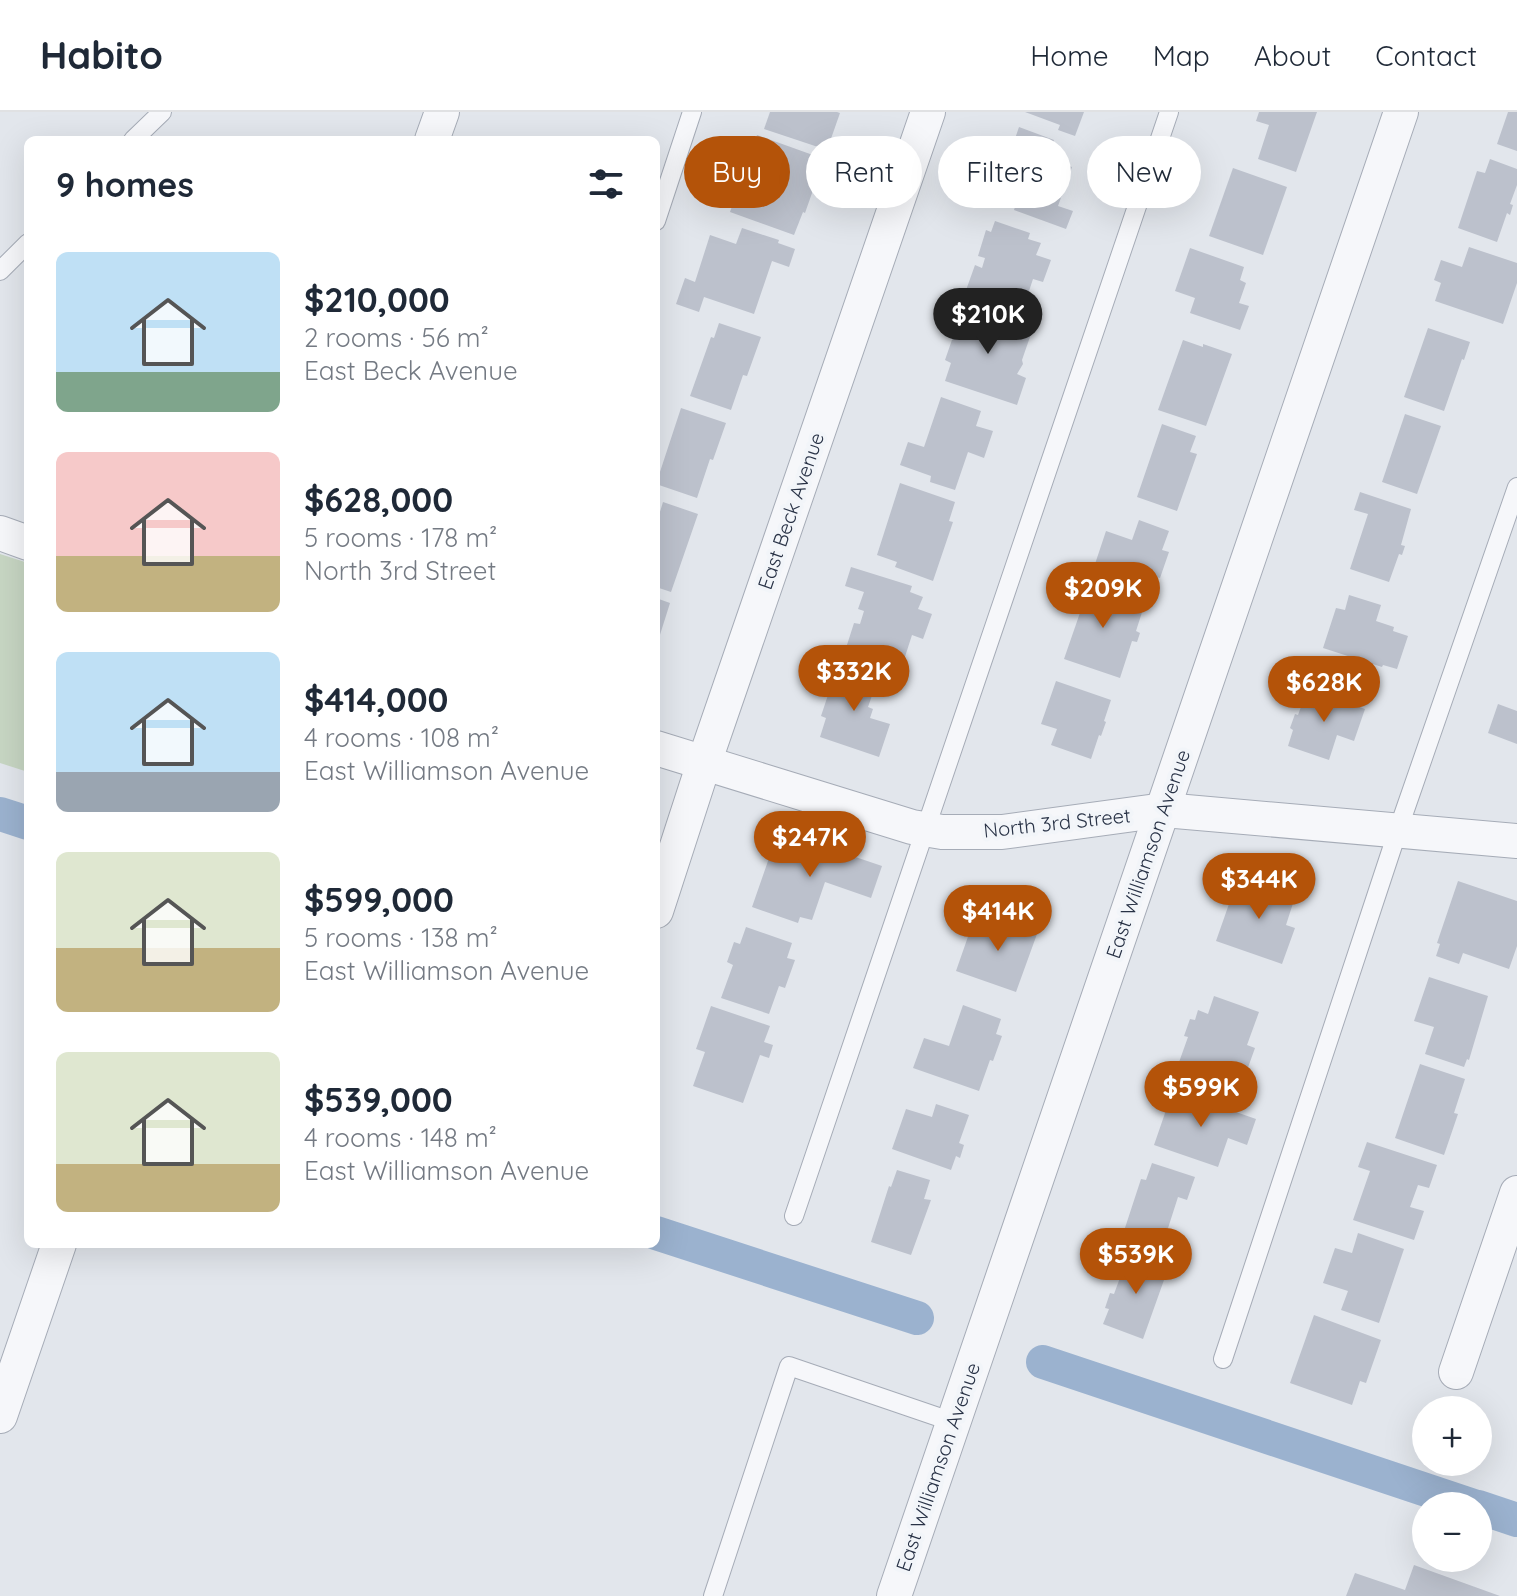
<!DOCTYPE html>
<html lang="en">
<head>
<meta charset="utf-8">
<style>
	:root { --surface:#fff; --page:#f2f2f3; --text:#1f2937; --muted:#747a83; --line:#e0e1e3; --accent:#b45309 }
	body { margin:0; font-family:Quicksand,sans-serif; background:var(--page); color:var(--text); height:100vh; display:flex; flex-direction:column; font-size:30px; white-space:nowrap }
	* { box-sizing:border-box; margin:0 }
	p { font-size:26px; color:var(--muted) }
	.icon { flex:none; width:44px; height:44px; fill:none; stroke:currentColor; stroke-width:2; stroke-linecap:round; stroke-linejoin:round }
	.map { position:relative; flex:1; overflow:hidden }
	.sheet { position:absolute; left:24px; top:24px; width:636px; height:1112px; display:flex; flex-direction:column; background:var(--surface); border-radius:12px; box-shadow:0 8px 32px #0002 }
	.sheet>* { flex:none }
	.banner { position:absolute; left:684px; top:24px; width:712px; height:72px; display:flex; gap:16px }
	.tools { position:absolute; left:1412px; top:1284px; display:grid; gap:16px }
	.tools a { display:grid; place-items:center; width:80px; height:80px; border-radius:50%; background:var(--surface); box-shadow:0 8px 32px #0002; font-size:40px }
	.price { position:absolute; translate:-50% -68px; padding:0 18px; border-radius:28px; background:var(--accent); color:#fff; font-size:26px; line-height:52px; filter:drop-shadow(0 2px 4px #0008) }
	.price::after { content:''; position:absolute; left:50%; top:48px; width:24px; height:18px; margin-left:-12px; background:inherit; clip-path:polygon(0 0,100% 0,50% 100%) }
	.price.selected { background:#222; color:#fff }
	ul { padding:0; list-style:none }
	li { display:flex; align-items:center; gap:24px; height:200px; padding:0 32px }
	li span { display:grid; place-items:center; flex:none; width:224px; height:160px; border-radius:12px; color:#555 }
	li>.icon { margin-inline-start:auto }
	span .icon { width:96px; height:96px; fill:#fffc; stroke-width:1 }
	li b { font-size:34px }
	h2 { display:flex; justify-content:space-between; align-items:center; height:96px; padding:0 32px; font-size:34px }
	.pill { padding:0 28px; border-radius:36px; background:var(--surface); box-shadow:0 8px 32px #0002; font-size:28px; line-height:72px }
	.pill.selected { background:var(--accent); color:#fff }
	header { display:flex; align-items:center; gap:48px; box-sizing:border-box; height:112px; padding:0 40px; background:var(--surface); border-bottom:2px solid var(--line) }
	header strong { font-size:38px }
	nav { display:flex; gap:44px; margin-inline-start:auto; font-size:28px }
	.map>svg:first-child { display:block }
	.green { fill:#c7d6c3 }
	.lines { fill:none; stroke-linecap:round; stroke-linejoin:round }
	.canal { stroke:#9bb2cf; stroke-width:34 }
	.building { fill:#bcc1cc }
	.lane-casing { stroke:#a6acb7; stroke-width:20 }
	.street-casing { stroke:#a6acb7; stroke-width:36 }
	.lane { stroke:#f6f7fa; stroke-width:18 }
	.street { stroke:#f6f7fa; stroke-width:34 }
	.labels { text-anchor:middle; stroke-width:8; stroke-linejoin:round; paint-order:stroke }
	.street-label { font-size:20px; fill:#283246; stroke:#f2f5f9 }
</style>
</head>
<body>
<header>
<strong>Habito</strong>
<nav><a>Home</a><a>Map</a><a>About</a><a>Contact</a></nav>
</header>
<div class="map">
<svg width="1517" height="1484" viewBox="0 0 1517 1484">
	<rect width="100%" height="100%" fill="#e2e6ec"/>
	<path class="green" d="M0,442L28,451V660L0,651Z"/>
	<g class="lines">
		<g class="canal">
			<path d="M0,702L28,711"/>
			<path d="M656,1121L917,1206"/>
			<path d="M1043,1250L1474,1394"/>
			<path d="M1478,1395L1517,1408"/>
		</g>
	</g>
	<g class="building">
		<path d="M770,0H837L840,1L827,38L764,17Z"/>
		<path d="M1025,0H1084L1075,24L1058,18L1060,13Z"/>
		<path d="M1259,0H1317L1296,60L1258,47L1269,13L1256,9Z"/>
		<path d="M1508,0H1517V39L1497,32Z"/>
		<path d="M1019,15L1054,28L1049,41L1052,42L1050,47L1072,55L1058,94L1073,99L1066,117L1014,98L1015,95L994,87Z"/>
		<path d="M757,23L824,47L805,101L803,100L794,123L730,100Z"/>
		<path d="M1490,47L1517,57V73L1510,92L1513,93L1510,103L1507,101L1497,130L1458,116L1477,59L1485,61Z"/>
		<path d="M1233,56L1287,75L1263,143L1209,124Z"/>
		<path d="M995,109L1030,121L1028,127L1041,131L1036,143L1051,148L1043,170L1033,167L1022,200L965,181L975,153L982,156L985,146L978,144L986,118L991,120Z"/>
		<path d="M742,116L779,128L778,131L795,137L789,155L772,149L754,202L704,185L699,200L676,192L685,166L695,170L710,123L736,132Z"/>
		<path d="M1469,135L1517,151V171L1503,212L1435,189L1441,171L1434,168L1441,148L1462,155Z"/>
		<path d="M1190,136L1244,155L1240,168L1246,171L1239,191L1249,194L1240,218L1190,201L1195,186L1175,179Z"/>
		<path d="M963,196L1032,219L1022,248L1023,252L1017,262L1026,266L1017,293L945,269L951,251L945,248Z"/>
		<path d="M719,211L761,225L747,264L743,263L731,298L690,284L711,225L714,226Z"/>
		<path d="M1428,216L1470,230L1464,248L1462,247L1444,299L1404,285Z"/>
		<path d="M1183,228L1203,235V232L1232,242L1206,314L1158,298Z"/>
		<path d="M941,285L981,299L976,314L993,319L984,346L968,340L955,378L930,370L931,364L900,353L908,330L924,335Z"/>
		<path d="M681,296L726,311L713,348L710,347L697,386L656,372Z"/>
		<path d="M1405,302L1441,314L1417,382L1382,370Z"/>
		<path d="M1162,312L1196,324L1190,340L1197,342L1177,399L1137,385Z"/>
		<path d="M900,371L955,390L949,409L953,410L933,469L895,455L897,450L877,443Z"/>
		<path d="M1360,380L1411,397L1401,433L1405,434L1402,443L1399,442L1389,470L1350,457L1368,402L1354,398Z"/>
		<path d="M663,390L698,402L671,480L656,475V402L659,403Z"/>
		<path d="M1139,408L1169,419L1162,438L1169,440L1160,466L1153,464L1149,477L1093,458L1106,419L1132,428Z"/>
		<path d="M851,455L912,474L910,480L923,485L918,497L932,502L923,527L912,523L902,554L846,536L854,511L860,512L864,499L858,497L864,480L845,474Z"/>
		<path d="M1075,470L1144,494L1136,519L1140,521L1137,530L1132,529L1120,566L1064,547L1082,495L1068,490Z"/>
		<path d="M1349,483L1381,493L1376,509L1394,515L1393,519L1408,524L1397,557L1383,553L1382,555L1323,536L1336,496L1345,498Z"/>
		<path d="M656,486L670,491L659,526L656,525Z"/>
		<path d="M846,552L879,563L868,595L873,597L870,606L890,612L879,645L820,625L826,606L821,604L833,568L839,570Z"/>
		<path d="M1056,569L1111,588L1104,609L1106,610L1101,624L1099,623L1091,647L1051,633L1057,617L1041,612Z"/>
		<path d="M1308,576L1365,597L1354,629L1337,623L1329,648L1288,634L1293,618L1290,616L1295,602L1298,603Z"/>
		<path d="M1498,592L1517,599V632L1488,621Z"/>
		<path d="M776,726L817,741L820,733L882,754L871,786L825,770L812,808L800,805L798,811L752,795Z"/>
		<path d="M1261,765L1281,771L1279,776L1296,782L1286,813L1295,816L1282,852L1216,829L1236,772L1256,779Z"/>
		<path d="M1458,769L1517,789V834L1509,857L1463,841L1459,852L1436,844L1440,832L1437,831Z"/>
		<path d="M1002,793L1016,798L1011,813L1037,822L1016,880L956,859L971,816L991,824Z"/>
		<path d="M746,815L792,831L787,846L795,848L785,876L779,874L769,902L721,886L733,853L727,850L734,830L740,832Z"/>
		<path d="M1429,865L1488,884L1469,948L1467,947L1464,955L1425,942L1434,915L1414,909Z"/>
		<path d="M1214,884L1259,900L1247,933L1255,936L1241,975L1178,953L1188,925L1184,924L1190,907L1195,908L1198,898L1208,902Z"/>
		<path d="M963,893L1001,907L996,922L1002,924L993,949L990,948L979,979L913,956L924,926L949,934Z"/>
		<path d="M711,894L770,914L764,930L773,933L769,946L760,943L743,991L693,974L705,940L696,937Z"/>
		<path d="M1420,952L1465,967L1454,1001L1458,1002L1444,1043L1395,1026Z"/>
		<path d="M1173,978L1256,1007L1247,1033L1228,1026L1218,1055L1154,1033Z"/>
		<path d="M936,992L969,1003L959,1031L964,1033L960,1046L956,1044L951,1058L892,1037L906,997L932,1005Z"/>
		<path d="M1367,1030L1437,1053L1429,1076L1418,1073L1410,1095L1424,1099L1414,1128L1353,1108L1370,1059L1358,1055Z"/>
		<path d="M1152,1051L1195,1065L1187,1088L1178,1085L1161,1138L1122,1125L1141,1067L1146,1068Z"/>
		<path d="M897,1058L930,1068L924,1087L931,1088L911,1143L871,1130L889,1074L891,1075Z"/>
		<path d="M1358,1121L1404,1137L1379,1211L1341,1198L1348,1179L1323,1171L1335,1136L1352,1141Z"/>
		<path d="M1135,1140L1166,1151L1161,1167L1164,1168L1143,1227L1103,1212L1109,1197L1105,1196L1110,1181L1114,1182L1124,1155L1129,1157Z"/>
		<path d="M1314,1203L1381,1228L1366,1271L1360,1269L1352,1293L1290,1271Z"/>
		<path d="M1414,1453L1500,1484H1346L1355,1461L1405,1478Z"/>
	</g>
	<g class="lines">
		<g class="lane-casing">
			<g id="lane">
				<path d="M133,28L162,0"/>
				<path d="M656,109L692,0"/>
				<path d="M0,159L28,131"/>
				<path d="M794,1104L1169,0"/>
				<path d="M1223,1247L1398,718L1517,375"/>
				<path d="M713,1484L789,1254L953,1310"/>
			</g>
		</g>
		<g class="street-casing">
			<g id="street">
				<path d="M432,28L442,0"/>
				<path d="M0,421L28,431"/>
				<path d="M656,636L912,715L942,720H1002L1164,698L1517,729"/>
				<path d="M656,799L704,651L928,0"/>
				<path d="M1456,1260L1517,1081"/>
				<path d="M0,1304L59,1132"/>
				<path d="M894,1484L1401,0"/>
			</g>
		</g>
		<use href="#lane" class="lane"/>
		<use href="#street" class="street"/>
	</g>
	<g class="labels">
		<g class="street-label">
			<text transform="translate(791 399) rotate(-71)" y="7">East Beck Avenue</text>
			<text transform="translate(1057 711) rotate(-6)" y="7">North 3rd Street</text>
			<text transform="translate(1148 742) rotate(-71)" y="7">East Williamson Avenue</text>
			<text transform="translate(938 1355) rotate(-71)" y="7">East Williamson Avenue</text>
		</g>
	</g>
</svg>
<div class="tools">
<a>+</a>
<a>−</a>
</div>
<b class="price selected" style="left:988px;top:244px">$210K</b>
<b class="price" style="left:1103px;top:518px">$209K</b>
<b class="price" style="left:854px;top:601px">$332K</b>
<b class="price" style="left:1324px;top:612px">$628K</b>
<b class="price" style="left:810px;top:767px">$247K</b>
<b class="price" style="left:1259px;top:809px">$344K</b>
<b class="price" style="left:998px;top:841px">$414K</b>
<b class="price" style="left:1201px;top:1017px">$599K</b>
<b class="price" style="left:1136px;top:1184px">$539K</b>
<div class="banner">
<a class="pill selected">Buy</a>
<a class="pill">Rent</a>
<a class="pill">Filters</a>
<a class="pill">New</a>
</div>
<section class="sheet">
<h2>9 homes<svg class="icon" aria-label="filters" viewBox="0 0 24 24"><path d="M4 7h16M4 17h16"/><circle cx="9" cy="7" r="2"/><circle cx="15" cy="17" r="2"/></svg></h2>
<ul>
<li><span style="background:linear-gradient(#bfe0f5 75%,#7fa58c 0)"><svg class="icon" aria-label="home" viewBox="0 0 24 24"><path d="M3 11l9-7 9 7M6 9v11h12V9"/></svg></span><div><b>$210,000</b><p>2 rooms · 56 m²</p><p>East Beck Avenue</p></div></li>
<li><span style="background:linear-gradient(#f6c9c9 65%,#c2b280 0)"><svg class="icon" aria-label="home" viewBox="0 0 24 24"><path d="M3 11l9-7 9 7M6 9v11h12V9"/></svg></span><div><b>$628,000</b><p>5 rooms · 178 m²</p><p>North 3rd Street</p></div></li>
<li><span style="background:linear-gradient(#bfe0f5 75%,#9aa5b1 0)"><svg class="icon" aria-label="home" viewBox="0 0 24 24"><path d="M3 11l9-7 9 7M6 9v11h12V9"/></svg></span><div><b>$414,000</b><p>4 rooms · 108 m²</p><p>East Williamson Avenue</p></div></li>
<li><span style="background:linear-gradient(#dfe7d0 60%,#c2b280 0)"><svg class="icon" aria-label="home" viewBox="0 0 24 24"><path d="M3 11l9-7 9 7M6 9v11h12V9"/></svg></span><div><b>$599,000</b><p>5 rooms · 138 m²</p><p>East Williamson Avenue</p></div></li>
<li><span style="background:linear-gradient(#dfe7d0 70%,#c2b280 0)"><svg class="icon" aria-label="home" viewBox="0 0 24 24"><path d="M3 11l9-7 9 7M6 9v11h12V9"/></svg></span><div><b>$539,000</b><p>4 rooms · 148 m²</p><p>East Williamson Avenue</p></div></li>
</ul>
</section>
</div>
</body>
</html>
